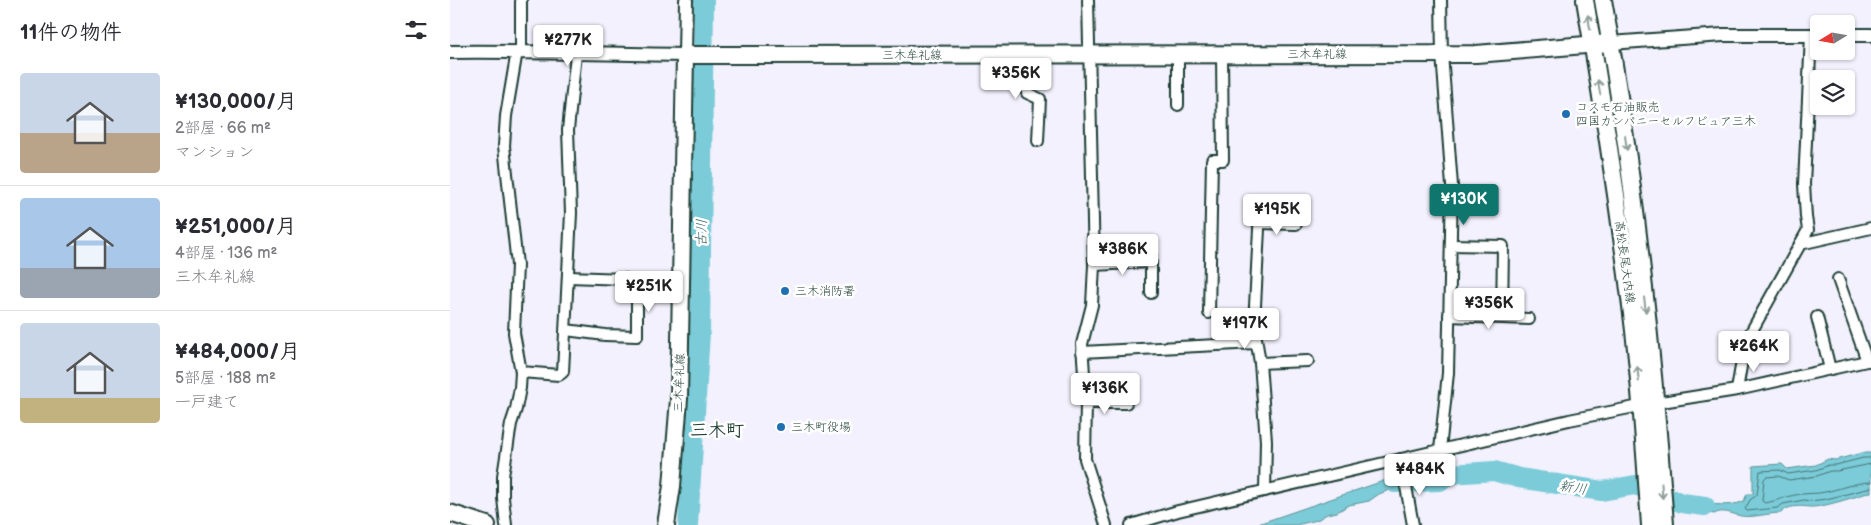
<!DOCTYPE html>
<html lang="ja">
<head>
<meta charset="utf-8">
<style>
	:root { --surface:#fff; --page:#f2f2f3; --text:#2b2b33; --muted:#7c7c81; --line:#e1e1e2; --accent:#0f766e }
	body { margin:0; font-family:"Balsamiq Sans","Klee One",sans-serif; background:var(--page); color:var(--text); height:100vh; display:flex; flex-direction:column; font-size:19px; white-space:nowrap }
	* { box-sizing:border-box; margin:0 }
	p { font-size:16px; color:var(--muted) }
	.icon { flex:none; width:28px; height:28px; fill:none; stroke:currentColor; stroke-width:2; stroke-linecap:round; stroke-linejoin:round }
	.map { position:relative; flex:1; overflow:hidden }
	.panel { display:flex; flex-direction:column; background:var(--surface); width:450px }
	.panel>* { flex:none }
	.needle { width:32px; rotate:259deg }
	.fabs { position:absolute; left:1360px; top:15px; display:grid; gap:10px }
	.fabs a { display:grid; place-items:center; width:45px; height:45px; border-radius:5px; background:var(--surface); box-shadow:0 1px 4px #0004; font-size:25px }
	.price { position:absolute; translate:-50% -42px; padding:0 11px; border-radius:5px; background:#fff; color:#222; font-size:16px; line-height:32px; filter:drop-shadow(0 1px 2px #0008) }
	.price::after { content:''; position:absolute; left:50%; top:30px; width:15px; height:11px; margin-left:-8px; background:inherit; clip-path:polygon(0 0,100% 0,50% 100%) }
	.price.active { background:var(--accent); color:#fff }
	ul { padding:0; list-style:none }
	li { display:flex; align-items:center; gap:15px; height:125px; padding:0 20px }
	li+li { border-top:1px solid var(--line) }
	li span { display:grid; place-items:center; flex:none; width:140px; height:100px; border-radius:5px; color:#555 }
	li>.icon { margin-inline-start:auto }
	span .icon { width:60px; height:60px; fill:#fffc; stroke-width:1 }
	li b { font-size:21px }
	h2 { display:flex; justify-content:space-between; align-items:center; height:60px; padding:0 20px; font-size:21px }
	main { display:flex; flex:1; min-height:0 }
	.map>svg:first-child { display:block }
	.water { fill:#7ccbd8; stroke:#579296 }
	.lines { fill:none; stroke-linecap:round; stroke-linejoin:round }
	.shore { stroke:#447676; stroke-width:1 }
	.river { stroke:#7ccbd8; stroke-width:20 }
	.minor-casing { stroke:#1f3d34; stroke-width:14 }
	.tertiary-casing { stroke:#1f3d34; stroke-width:16 }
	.primary-casing { stroke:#1f3d34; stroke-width:20 }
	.minor { stroke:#fff; stroke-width:10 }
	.tertiary { stroke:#fff; stroke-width:12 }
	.primary { stroke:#fff; stroke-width:16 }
	.oneway { stroke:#8f9e9a }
	.poi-dot { fill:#1f6fb2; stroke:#fff; stroke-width:2 }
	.labels { text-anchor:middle; stroke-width:5; stroke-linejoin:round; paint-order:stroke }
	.street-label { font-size:12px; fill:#1f3d34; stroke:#fff }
	.poi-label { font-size:12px; fill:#1f3d34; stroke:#fff; text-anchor:start }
	.water-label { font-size:14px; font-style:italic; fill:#36605d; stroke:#fff }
	.district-label { font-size:18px; font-weight:bold; fill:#1f3d34; stroke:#fff }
</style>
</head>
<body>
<main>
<section class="panel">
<h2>11件の物件<svg class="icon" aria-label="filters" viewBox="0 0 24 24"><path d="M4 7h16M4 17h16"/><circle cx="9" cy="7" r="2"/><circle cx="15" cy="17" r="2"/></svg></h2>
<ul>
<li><span style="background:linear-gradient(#c9d6e8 60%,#b9a48a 0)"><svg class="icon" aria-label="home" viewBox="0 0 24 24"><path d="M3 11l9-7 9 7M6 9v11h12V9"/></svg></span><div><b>¥130,000/月</b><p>2部屋 · 66 m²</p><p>マンション</p></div></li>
<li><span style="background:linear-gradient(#a9c7e8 70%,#9aa5b1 0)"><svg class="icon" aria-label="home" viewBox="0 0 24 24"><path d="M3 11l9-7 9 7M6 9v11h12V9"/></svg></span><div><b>¥251,000/月</b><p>4部屋 · 136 m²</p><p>三木牟礼線</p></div></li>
<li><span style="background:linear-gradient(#c9d6e8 75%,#c2b280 0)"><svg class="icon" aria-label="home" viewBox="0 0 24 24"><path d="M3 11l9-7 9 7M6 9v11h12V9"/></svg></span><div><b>¥484,000/月</b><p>5部屋 · 188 m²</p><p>一戸建て</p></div></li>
</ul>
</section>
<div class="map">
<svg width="1421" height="525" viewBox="0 0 1421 525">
	<rect width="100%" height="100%" fill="#f2f1fd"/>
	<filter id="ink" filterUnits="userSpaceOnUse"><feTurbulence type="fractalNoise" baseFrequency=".02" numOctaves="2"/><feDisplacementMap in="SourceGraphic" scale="10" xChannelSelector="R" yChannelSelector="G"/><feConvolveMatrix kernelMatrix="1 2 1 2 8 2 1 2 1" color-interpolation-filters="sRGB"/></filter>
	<g filter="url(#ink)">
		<g class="water">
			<path d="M1412,453H1421V492C1407,496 1372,508 1360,507C1351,506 1337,505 1331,513C1318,513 1304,518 1291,516C1282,514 1273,509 1264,514L1253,511L1230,510L1229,496C1244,503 1279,509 1294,501L1297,494H1303V466L1332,464L1337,469L1366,465L1378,459L1385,460Z"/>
			<path d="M972,474L973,482L942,489L929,494L919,501L899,505L887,512L877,514L867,520L846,525H805L945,477Z"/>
		</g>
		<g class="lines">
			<g class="shore">
				<path d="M1421,458H1413L1386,465H1379L1366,470L1338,474L1330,470L1310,471L1307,495L1300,500L1295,509L1297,511L1327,508L1333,504L1354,500L1360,501L1376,499L1421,488"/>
				<path d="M1421,464L1387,471H1380L1367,476L1339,480L1328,476L1316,477L1314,479L1312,501L1315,503C1327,501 1339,495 1352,494C1360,493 1367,494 1375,492C1390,489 1406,482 1421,482"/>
			</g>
			<g class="river">
				<path d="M945,483L990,481L1001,474L1044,471L1069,478L1152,491L1185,485L1232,503L1255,506"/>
				<path d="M238,525L250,333L254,0"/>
			</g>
			<g class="minor-casing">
				<g id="minor">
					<path d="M71,0V51"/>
					<path d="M638,0L644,265L642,305L632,344L636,403L635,459L656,525"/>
					<path d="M577,55V93L590,99L588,141"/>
					<path d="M728,55V105"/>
					<path d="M810,210L804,325L810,363L816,441L815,491"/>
					<path d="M809,223L846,224"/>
					<path d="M1350,244L1421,228"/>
					<path d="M1001,245L1053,246L1052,317"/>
					<path d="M644,265L701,262"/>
					<path d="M1388,279L1417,361"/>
					<path d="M701,293V243"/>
					<path d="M759,313L762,160H773L772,54"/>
					<path d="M999,316L1079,319"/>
					<path d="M1367,317L1380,369"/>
					<path d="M116,330L155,335L187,336V292L184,283L175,279L119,277"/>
					<path d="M632,352L806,343"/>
					<path d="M810,363L858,361"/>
					<path d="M71,372L109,375L113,372L121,213L118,130L126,54"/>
					<path d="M1287,390L1295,343L1358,230L1356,217L1354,184L1361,35"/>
					<path d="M636,403H676"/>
					<path d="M990,450L998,373L1002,186L992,54L991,0"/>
					<path d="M951,459L963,525"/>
					<path d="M56,525L53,498V476L61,424L66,409L70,388L71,372L64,333L67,265L54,146L56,116L67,51"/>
					<path d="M681,525L728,511L1119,420L1205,403L1287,390L1421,360"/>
				</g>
			</g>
			<g class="tertiary-casing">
				<g id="tertiary">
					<path d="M1396,35H1421"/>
					<path d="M1160,43L1273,35H1369"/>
					<path d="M0,52C78,51 157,54 235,55L236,0"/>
				</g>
			</g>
			<g class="primary-casing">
				<g id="primary">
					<path d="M1135,0C1153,104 1169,209 1182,314C1191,384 1195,455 1200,525"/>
					<path d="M1153,0C1184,173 1203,349 1215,525"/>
					<path d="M0,513L37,525"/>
					<path d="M216,525L222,486L229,399L235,55L1026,54L1160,43"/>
				</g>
			</g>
			<use href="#minor" class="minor"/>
			<use href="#tertiary" class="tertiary"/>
			<use href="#primary" class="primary"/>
		</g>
		<defs><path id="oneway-shaft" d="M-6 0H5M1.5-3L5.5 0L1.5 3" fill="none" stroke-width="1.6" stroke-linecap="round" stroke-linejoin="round" transform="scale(1.25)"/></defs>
		<g class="oneway">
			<use href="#oneway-shaft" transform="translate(1139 22) rotate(-99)"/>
			<use href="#oneway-shaft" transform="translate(1149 87) rotate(-99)"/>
			<use href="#oneway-shaft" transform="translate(1176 143) rotate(82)"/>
			<use href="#oneway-shaft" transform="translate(1195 305) rotate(83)"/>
			<use href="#oneway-shaft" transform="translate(1188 374) rotate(-96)"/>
			<use href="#oneway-shaft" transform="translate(1212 491) rotate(86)"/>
		</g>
	</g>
	<g class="poi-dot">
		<circle cx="1116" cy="114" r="5"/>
		<circle cx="335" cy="291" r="5"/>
		<circle cx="331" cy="427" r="5"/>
	</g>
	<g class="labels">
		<g class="street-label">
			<text x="867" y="58">三木牟礼線</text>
			<text x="462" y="59">三木牟礼線</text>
			<text transform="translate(1175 262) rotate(82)" y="4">高松長尾大内線</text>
			<text transform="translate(229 383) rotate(-88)" y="4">三木牟礼線</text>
		</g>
		<g class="poi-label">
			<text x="1126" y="111">コスモ石油販売<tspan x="1126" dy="14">四国カンパニーセルフピュア三木</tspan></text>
			<text x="345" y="295">三木消防署</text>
			<text x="341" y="431">三木町役場</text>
		</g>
		<g class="water-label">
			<text transform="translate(251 233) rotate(-89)" y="5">古川</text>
			<text transform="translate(1123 487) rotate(9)" y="5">新川</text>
		</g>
		<g class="district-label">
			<text x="267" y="436">三木町</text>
		</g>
	</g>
</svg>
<div class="fabs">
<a><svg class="needle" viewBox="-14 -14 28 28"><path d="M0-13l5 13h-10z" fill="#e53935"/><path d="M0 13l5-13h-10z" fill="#7c7c81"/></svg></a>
<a><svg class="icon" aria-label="layers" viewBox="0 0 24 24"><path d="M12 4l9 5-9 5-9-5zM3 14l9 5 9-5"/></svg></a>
</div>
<b class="price" style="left:118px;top:67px">¥277K</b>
<b class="price" style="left:566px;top:100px">¥356K</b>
<b class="price active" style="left:1014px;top:226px">¥130K</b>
<b class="price" style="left:827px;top:236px">¥195K</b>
<b class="price" style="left:673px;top:276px">¥386K</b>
<b class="price" style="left:199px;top:313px">¥251K</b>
<b class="price" style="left:1039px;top:330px">¥356K</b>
<b class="price" style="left:795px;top:350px">¥197K</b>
<b class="price" style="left:1304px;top:373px">¥264K</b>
<b class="price" style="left:655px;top:415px">¥136K</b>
<b class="price" style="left:970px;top:496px">¥484K</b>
</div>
</main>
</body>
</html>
